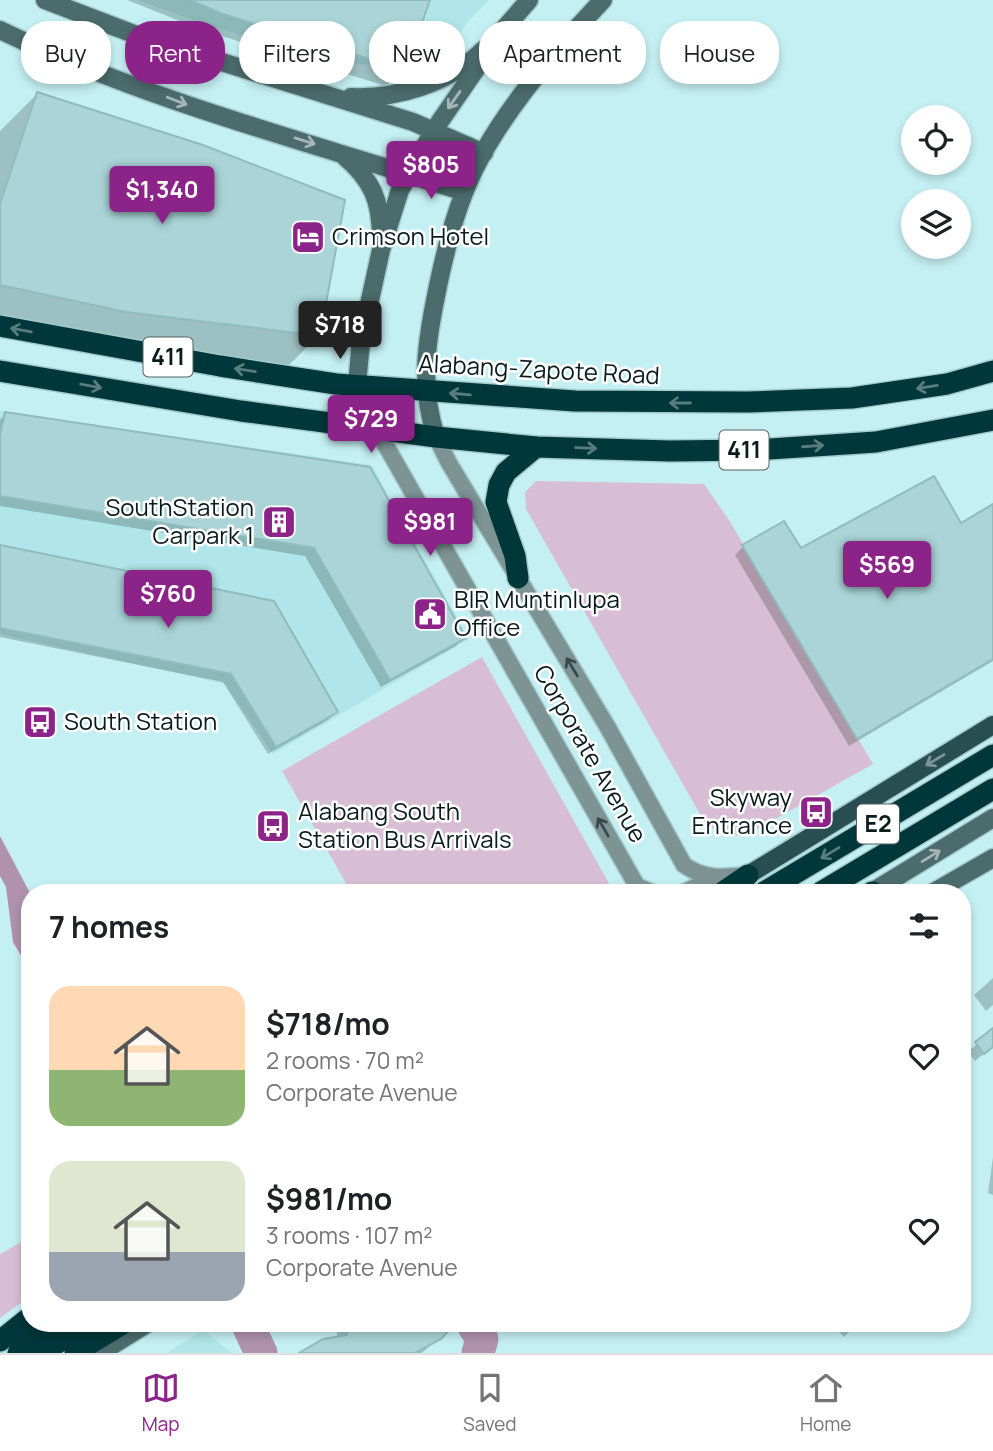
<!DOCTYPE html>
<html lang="en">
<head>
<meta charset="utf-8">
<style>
	:root { --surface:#fff; --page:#f2f2f2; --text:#202124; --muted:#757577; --line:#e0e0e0; --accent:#8c2388 }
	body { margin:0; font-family:Manrope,sans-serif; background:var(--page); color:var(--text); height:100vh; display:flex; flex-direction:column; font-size:26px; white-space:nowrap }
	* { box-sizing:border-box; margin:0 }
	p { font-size:23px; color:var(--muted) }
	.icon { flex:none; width:38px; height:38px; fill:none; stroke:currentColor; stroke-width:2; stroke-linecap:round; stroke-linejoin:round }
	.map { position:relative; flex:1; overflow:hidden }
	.sheet { position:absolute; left:21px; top:884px; width:950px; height:448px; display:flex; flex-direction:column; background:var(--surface); border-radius:28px; box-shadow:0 4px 10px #0003 }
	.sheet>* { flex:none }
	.banner { position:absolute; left:21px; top:21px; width:952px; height:63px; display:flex; gap:14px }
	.fabs { position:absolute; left:901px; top:105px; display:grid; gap:14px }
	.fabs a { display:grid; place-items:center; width:70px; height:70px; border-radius:50%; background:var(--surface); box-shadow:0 4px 10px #0003; font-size:35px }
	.price { position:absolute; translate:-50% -60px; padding:0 16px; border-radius:7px; background:var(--accent); color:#fff; font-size:23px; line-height:46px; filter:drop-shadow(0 2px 4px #0008) }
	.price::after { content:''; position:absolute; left:50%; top:42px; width:21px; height:16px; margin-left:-10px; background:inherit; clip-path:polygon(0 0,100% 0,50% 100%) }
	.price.selected { background:#222; color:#fff }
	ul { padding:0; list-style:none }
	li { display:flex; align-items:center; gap:21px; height:175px; padding:0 28px }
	li span { display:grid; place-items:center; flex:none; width:196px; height:140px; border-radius:21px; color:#555 }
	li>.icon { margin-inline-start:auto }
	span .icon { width:84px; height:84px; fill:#fffc; stroke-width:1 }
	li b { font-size:30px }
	h2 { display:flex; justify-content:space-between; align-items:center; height:84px; padding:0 28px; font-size:30px }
	.tag { padding:0 24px; border-radius:28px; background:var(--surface); box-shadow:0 4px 10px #0003; font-size:24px; line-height:63px }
	.tag.selected { background:var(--accent); color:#fff }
	.menu { display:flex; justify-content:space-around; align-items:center; height:98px; border-top:2px solid var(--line); background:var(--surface); font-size:19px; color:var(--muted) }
	.menu a { display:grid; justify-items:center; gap:4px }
	.menu .selected { color:var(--accent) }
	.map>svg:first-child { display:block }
	.built { fill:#b0e6e9 }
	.green { fill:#d7bed4 }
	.water { fill:#b092ad }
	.shadow { fill:#0003 }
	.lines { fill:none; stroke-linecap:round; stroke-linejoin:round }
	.river { stroke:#b092ad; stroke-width:33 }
	.building { fill:#aad4d7; stroke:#91bbbd; stroke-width:2 }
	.street-casing { stroke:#a3cacc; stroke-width:19 }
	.secondary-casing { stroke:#a3cacc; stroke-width:21 }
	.primary-casing { stroke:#a3cacc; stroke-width:21 }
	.highway-casing { stroke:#a3cacc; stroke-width:24 }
	.street { stroke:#7e9394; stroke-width:16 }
	.secondary { stroke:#4c6b6c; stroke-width:18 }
	.primary { stroke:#284e51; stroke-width:18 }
	.highway { stroke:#00373a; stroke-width:21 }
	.oneway { stroke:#a6b5b6 }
	.oneway2 { stroke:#597d7f }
	.oneway3 { stroke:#384b4c }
	.oneway4 { stroke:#7e9597 }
	.labels { text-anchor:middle; stroke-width:5; stroke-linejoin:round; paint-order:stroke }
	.shield { fill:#fff; stroke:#545f60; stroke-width:2 }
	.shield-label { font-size:23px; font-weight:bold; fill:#0a1b1c }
	.poi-label { font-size:24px; fill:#0a1b1c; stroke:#fff; text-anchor:start }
	.street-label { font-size:24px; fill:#0a1b1c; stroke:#fff }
</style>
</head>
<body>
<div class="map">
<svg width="993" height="1353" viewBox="0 0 993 1353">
	<rect width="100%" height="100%" fill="#c5f0f3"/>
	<g class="built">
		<path d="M137,0H489L467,23L445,53L421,67L335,63L216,28Z"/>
		<path d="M0,411L372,465L469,639L273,754L225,684L0,634Z"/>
		<path d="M203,1330L232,1353H167Z"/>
	</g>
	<g class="green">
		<path d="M536,481L704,484L729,520L873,764L747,835L724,836L705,823L526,509L525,492Z"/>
		<path d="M482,657L611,887L613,892H351L282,771Z"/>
		<path d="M30,1237V1296L0,1318V1254Z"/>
	</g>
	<path class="water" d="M0,836L30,893V971L13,942L6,887L0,876Z"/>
	<g class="shadow">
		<path d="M127,0H428L403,69L386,86L205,31Z"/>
		<path d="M37,94L318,336L278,376L0,334V131Z"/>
		<path d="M5,414L369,469L464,638L456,646L381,687L305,556L0,506V420Z"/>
		<path d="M993,506V661L849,746L735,555L744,546L800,551L960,525Z"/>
		<path d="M0,547L336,712L328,720L268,754L223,682L0,637Z"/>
		<path d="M993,978V1005L986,1011L974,995Z"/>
		<path d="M988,1034L993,1039V1046L975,1061L968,1052Z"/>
		<path d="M993,1157V1195L988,1193Z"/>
		<path d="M342,1323H450L447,1330L422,1353H308L337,1338V1331Z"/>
		<path d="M831,1323H859L844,1337Z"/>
	</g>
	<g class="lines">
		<g class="river">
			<path d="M247,1323L261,1353"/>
			<path d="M472,1323L482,1339L478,1353"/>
		</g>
	</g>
	<g class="building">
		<path d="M190,0H430L405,70L223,14Z"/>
		<path d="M37,92L203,145L345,200L320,336L126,312L0,285V204Z"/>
		<path d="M5,412L370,467L466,638L390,680L314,548L0,496V435Z"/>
		<path d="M934,476L961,523L993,504V659L857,739L742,545L784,521L801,548Z"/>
		<path d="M0,545L274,601L338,712L276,747L231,674L0,628Z"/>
		<path d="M993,1028V1047L984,1054L975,1042Z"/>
		<path d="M348,1323H456L441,1339L415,1353H299L323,1339L347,1335Z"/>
	</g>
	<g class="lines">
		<g class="street-casing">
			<g id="street">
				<path d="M377,430L637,886L651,892"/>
				<path d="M436,437L449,463L607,726L684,865C704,879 722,878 745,875"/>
				<path d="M685,892L714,877"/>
			</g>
		</g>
		<g class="secondary-casing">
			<g id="secondary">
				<path d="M45,0L139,36L413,122L484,153"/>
				<path d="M0,30C148,101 309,142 464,192"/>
				<path d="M351,97C397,99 450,83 483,50"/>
				<path d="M344,156C372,180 381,200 381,238"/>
				<path d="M377,430L357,385L361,341L381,250L400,190L434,130L503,30L529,0"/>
				<path d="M436,437C421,389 425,351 435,301C442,265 450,228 464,193C489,127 554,51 603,0"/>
				<path d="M872,892L993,818"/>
				<path d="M934,892L993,858"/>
				<path d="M100,1353L148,1323"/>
			</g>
		</g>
		<g class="primary-casing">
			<path id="primary" d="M748,875L993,725"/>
		</g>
		<g class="highway-casing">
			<g id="highway">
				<path d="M0,326L220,366L336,384L575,401L748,402L852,398L947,384L993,371"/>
				<path d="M0,371L241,411L436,437L536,447L670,451L753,450L876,442L993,420"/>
				<path d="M518,578L515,556L496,502L499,485L506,472L536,447"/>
				<path d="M723,892L748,875"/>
				<path d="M764,892L993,755"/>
				<path d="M821,892L993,789"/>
				<path d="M872,892H873"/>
				<path d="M0,1341L30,1317"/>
				<path d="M18,1353L33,1340L61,1323"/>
				<path d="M42,1353L89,1323"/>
				<path d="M75,1353L124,1323"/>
			</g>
		</g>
		<use href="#street" class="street"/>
		<use href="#secondary" class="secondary"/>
		<use href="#primary" class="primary"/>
		<use href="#highway" class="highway"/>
	</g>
	<defs><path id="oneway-shaft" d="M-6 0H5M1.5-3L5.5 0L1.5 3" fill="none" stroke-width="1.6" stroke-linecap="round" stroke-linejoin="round" transform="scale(1.75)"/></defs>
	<g class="oneway">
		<use href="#oneway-shaft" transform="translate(454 100) rotate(125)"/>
		<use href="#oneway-shaft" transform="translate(177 101) rotate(21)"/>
		<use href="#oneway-shaft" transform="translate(305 141) rotate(17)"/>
		<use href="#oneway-shaft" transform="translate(931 856) rotate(-32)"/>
	</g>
	<g class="oneway2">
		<use href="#oneway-shaft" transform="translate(21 330) rotate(-170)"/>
		<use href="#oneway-shaft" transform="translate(245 370) rotate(-171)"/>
		<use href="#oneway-shaft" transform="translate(91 386) rotate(10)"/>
		<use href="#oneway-shaft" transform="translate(927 387) rotate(171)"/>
		<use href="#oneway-shaft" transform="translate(460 394) rotate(-175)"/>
		<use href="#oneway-shaft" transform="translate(680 403) rotate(180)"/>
		<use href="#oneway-shaft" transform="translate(813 446) rotate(-4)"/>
		<use href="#oneway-shaft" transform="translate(586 448) rotate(2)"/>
		<use href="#oneway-shaft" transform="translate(830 853) rotate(149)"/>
	</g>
	<g class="oneway3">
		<use href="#oneway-shaft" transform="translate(572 667) rotate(-121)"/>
		<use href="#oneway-shaft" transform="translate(603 827) rotate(-120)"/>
	</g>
	<use class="oneway4" href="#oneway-shaft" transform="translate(935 760) rotate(149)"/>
	<defs>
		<g id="hotel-square" transform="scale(1.75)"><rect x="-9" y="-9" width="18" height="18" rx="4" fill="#8c2388" stroke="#fff"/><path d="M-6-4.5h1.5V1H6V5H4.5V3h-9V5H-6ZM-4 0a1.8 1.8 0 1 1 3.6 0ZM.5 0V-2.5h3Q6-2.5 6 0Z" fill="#fff"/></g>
		<g id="building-square" transform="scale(1.75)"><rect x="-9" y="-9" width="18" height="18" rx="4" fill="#8c2388" stroke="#fff"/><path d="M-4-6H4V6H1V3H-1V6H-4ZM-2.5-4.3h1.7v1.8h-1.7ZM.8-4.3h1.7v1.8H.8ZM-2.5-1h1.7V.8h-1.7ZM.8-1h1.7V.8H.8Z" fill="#fff"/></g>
		<g id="civic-square" transform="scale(1.75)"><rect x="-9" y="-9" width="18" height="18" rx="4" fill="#8c2388" stroke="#fff"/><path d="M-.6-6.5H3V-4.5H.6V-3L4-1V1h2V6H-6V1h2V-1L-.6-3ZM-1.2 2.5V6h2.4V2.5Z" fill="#fff"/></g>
		<g id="bus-square" transform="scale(1.75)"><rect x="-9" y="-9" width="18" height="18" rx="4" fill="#8c2388" stroke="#fff"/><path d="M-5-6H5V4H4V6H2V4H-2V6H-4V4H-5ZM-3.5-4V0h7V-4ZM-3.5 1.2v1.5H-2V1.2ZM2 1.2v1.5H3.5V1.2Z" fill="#fff"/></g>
	</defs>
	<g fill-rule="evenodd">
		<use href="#hotel-square" x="308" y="237"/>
		<use href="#building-square" x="279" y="522"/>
		<use href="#civic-square" x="430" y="614"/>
		<use href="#bus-square" x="40" y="722"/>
		<use href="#bus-square" x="816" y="812"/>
		<use href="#bus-square" x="273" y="826"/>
	</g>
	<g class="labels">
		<g class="shield">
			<rect x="143.5" y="337.5" width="49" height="39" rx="5"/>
			<rect x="719.5" y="430.5" width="49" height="39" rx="5"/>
			<rect x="857" y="804.5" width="42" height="39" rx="5"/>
		</g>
		<g class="shield-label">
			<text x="168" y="365">411</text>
			<text x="744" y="458">411</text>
			<text x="878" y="832">E2</text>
		</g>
		<g class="poi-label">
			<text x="332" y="245">Crimson Hotel</text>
			<text x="254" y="516" text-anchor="end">SouthStation<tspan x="254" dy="28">Carpark 1</tspan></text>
			<text x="454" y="608">BIR Muntinlupa<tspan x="454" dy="28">Office</tspan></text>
			<text x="64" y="730">South Station</text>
			<text x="792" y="806" text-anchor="end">Skyway<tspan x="792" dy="28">Entrance</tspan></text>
			<text x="298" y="820">Alabang South<tspan x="298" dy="28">Station Bus Arrivals</tspan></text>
		</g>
		<g class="street-label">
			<text transform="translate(539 370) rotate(3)" y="8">Alabang-Zapote Road</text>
			<text transform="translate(590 754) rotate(60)" y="8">Corporate Avenue</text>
		</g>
	</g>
</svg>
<div class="fabs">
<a><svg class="icon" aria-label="locate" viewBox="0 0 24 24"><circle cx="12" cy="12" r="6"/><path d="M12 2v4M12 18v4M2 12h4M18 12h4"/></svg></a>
<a><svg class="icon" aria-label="layers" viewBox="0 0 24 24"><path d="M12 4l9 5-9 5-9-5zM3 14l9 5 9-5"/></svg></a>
</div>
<b class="price" style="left:431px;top:201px">$805</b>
<b class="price" style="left:162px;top:226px">$1,340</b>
<b class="price selected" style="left:340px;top:361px">$718</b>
<b class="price" style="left:371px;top:455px">$729</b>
<b class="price" style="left:430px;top:558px">$981</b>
<b class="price" style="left:887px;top:601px">$569</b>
<b class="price" style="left:168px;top:630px">$760</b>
<div class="banner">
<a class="tag">Buy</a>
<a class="tag selected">Rent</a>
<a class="tag">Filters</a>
<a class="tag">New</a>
<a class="tag">Apartment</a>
<a class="tag">House</a>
</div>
<section class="sheet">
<h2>7 homes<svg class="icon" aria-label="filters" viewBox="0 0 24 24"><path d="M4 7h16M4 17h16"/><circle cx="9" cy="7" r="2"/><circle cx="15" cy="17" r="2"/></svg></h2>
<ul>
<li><span style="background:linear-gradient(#ffd9b3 60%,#8fb573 0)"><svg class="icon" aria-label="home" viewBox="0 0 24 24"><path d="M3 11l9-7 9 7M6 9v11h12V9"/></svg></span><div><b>$718/mo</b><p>2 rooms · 70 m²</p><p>Corporate Avenue</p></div><svg class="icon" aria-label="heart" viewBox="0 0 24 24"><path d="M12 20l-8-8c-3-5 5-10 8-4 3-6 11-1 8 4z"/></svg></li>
<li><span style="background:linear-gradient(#dfe7d0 65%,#9aa5b1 0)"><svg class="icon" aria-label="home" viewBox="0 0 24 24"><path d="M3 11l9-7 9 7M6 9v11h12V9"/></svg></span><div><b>$981/mo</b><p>3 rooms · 107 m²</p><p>Corporate Avenue</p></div><svg class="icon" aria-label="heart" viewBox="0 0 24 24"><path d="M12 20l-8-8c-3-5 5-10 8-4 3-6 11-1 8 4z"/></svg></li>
</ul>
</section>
</div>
<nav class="menu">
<a class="selected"><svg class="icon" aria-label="map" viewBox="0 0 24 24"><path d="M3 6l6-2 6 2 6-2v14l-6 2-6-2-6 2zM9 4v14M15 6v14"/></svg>Map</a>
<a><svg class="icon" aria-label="saved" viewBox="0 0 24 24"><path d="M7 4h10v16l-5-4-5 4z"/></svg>Saved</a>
<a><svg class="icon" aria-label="home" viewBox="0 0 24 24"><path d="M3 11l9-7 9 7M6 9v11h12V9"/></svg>Home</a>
</nav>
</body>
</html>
